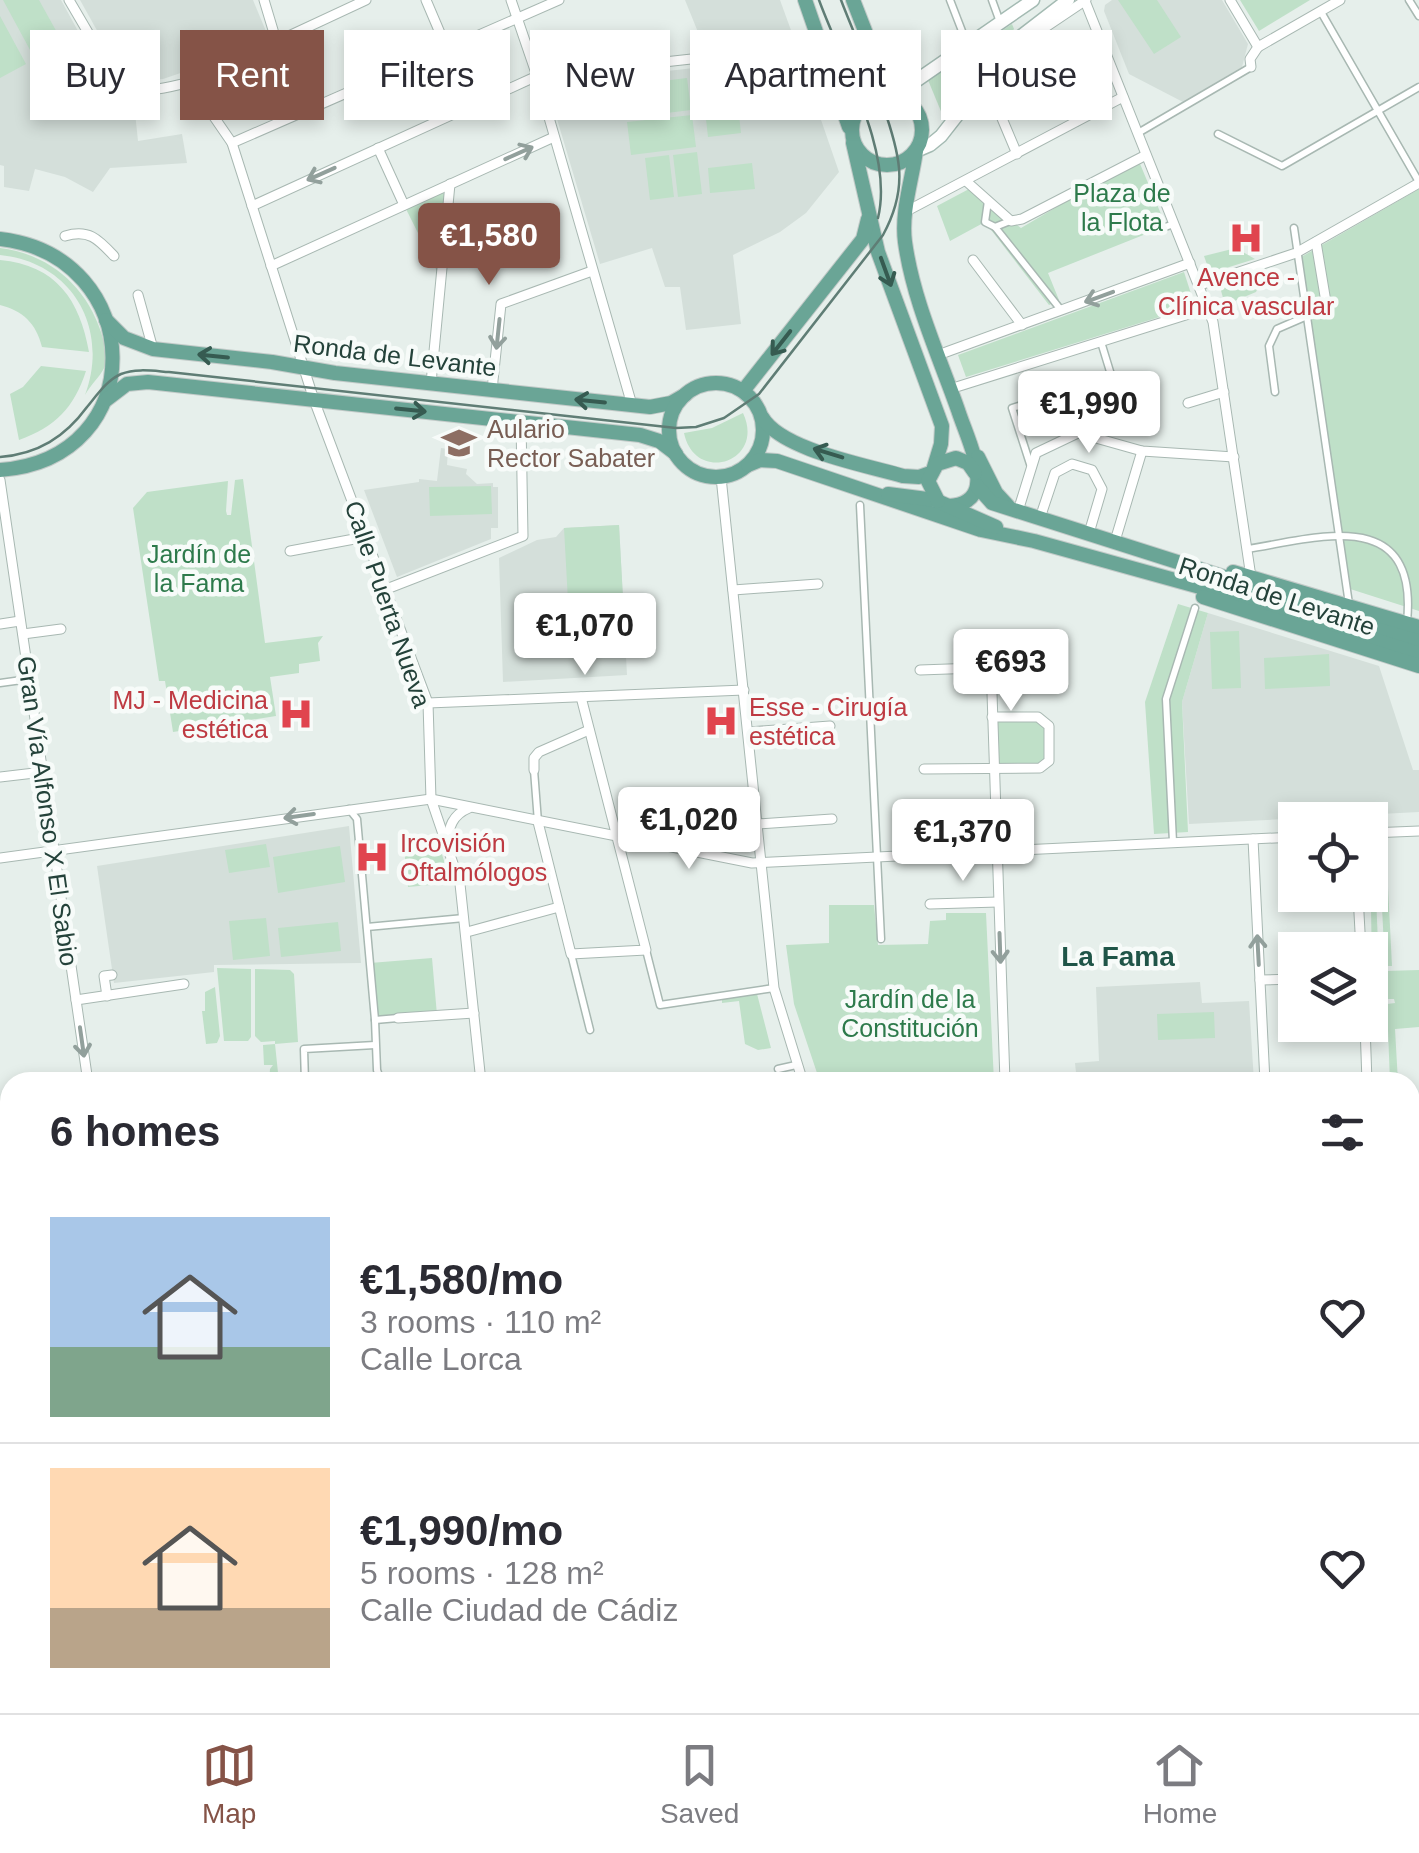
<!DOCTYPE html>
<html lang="en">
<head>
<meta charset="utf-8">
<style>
	:root { --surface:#fff; --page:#f2f2f3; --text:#2b2b33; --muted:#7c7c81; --line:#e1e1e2; --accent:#855347 }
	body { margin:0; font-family:Arial,sans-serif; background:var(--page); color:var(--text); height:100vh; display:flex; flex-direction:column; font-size:38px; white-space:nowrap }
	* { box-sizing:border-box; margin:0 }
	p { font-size:32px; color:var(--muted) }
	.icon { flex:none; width:55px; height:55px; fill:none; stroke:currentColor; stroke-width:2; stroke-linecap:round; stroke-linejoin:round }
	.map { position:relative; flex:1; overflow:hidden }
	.side { position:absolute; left:0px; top:1072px; width:1420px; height:642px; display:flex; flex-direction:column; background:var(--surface); border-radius:30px 30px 0 0; box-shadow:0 5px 15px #0003 }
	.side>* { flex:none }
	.guide { position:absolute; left:30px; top:30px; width:1360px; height:90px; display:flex; gap:20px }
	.tools { position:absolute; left:1278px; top:802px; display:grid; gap:20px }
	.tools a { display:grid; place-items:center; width:110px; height:110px; border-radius:0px; background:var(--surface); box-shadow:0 5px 15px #0003; font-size:50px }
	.price { position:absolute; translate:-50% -85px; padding:0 22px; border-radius:10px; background:#fff; color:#222; font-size:32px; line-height:65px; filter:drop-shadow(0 2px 5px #0008) }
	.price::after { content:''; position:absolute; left:50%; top:60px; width:30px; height:22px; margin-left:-15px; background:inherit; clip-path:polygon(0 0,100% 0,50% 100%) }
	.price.current { background:var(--accent); color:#fff }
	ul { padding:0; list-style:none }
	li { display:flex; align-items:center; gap:30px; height:250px; padding:0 50px }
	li+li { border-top:2px solid var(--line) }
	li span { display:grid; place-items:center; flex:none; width:280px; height:200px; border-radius:0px; color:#555 }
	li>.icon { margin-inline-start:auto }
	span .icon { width:120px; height:120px; fill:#fffc; stroke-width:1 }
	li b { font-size:42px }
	h2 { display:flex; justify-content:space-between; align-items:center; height:120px; padding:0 50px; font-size:42px }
	.pill { padding:0 35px; border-radius:0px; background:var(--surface); box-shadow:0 5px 15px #0003; font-size:35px; line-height:90px }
	.pill.current { background:var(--accent); color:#fff }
	.tabs { display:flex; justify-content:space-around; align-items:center; height:140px; border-top:2px solid var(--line); background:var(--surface); font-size:28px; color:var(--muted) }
	.tabs a { display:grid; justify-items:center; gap:5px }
	.tabs .current { color:var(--accent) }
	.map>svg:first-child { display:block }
	.built { fill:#d4dfda }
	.green { fill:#bfe0c8 }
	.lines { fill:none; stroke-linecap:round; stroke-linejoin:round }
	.pedestrian-casing { stroke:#a8b8b2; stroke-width:9 }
	.minor-casing { stroke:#a8b8b2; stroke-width:11 }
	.secondary-casing { stroke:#a4bbb3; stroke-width:15 }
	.primary-casing { stroke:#c2cac8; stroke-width:16 }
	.pedestrian { stroke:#fff; stroke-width:6 }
	.minor { stroke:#fff; stroke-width:9 }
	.secondary { stroke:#fff; stroke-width:12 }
	.primary { stroke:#6aa596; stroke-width:14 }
	.tram { stroke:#5f7d75; stroke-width:2.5 }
	.oneway { stroke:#92a09c }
	.oneway2 { stroke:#365b51 }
	.labels { text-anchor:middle; stroke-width:9; stroke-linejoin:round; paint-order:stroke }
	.park-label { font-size:25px; fill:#2d7a4b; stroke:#f7fbf9 }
	.health-label { font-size:25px; fill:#be3a42; stroke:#f7fbf9; text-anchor:start }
	.street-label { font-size:25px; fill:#24423a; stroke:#f7fbf9 }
	.education-label { font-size:25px; fill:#785e54; stroke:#f7fbf9; text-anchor:start }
	.neighbourhood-label { font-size:28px; font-weight:bold; fill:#1f5548; stroke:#f7fbf9 }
</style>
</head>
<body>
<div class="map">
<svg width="1419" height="1713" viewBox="0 0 1419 1713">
	<rect width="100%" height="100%" fill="#e6efeb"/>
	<g class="built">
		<path d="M0,0H61L96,64L122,94L134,103L138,141L182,134L187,163L110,168L93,192L65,177L35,169L29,191L4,187V166L0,165Z"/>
		<path d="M80,0H253L268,36L207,64L163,79L131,81L123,77Z"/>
		<path d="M685,0H780L792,33L702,42Z"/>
		<path d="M1112,0H1222L1248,44L1242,67L1183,102L1129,74L1104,11L1105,5Z"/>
		<path d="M799,56L839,172L806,213L780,232L733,255L741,324L686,330L680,287H665L652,248L600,264L557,119L613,102L606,78Z"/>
		<path d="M441,448L448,449L447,465L467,469L466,474L477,484L493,483V487H498V528H491V539L397,577L364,490L419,482V479L437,481Z"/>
		<path d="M619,525L627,675L503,682L499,558L537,540L556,537L564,528Z"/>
		<path d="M1208,613L1379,666L1413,770H1419V812L1189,824L1182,702Z"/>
		<path d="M349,826L361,963L214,965V972L114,983L97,866Z"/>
		<path d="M1200,982L1202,1003L1249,1001L1254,1082H1077L1075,1063L1099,1061L1096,987Z"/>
		<path d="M1410,1303H1419V1476L1410,1477Z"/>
	</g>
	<g class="green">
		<path d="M3,0H39L64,45L36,61Z"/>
		<path d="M1118,0H1157L1181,37L1154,54Z"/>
		<path d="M1240,0H1310L1259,31Z"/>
		<path d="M0,16L26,64L0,78Z"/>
		<path d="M1012,24L1014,29L945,121L928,80Z"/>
		<path d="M70,51L77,72L39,84L32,65Z"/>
		<path d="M734,70L741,133L708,137L701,74Z"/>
		<path d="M687,78L691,110L626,118L622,86Z"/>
		<path d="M692,115L696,147L631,155L627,122Z"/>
		<path d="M697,152L702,194L678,197L673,155Z"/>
		<path d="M669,155L674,197L650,200L645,158Z"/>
		<path d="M1138,159L1166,226L1048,273L1059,300L1049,305L985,222L950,241L937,206L969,189L1021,228Z"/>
		<path d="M752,163L755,189L710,193L708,168Z"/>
		<path d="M450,184L442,281L404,205Z"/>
		<path d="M1419,189V611L1344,587L1296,260Z"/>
		<path d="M0,248C49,254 86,286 101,332C104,342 107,353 106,363C104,373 90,385 85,395C110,328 72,262 0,255Z"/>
		<path d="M1236,248L1255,259L1210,273L1204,256Z"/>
		<path d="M0,260C56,265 80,300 89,352L42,347C36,323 23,311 0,305Z"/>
		<path d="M1184,272L1195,306L966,377L958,355Z"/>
		<path d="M1265,272L1256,292L1225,305L1220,287Z"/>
		<path d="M41,366L86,371C74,408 55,427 19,440L10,394L23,387Z"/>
		<path d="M743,413C766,462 695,485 684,433L712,428Z"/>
		<path d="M243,479L265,643L323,636L318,643L320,661L299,664V673L270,677L276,716L173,732L165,681H159L133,508L147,492L228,481L226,511L227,515H231L235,480Z"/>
		<path d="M491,486L492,514L430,516L429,487Z"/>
		<path d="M619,525L623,598L568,601L564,528Z"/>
		<path d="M1178,604L1208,613L1182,702L1188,832L1154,834L1145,702Z"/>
		<path d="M1239,631L1241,688L1212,689L1210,632Z"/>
		<path d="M1329,654L1330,686L1265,689L1264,658Z"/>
		<path d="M992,717H1038L1049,726V761L1040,768H993Z"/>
		<path d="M266,844L270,867L229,873L225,850Z"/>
		<path d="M439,845L446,867L428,869L430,885L408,887L404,848Z"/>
		<path d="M340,846L345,882L278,893L273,857Z"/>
		<path d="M1386,848L1392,966H1385L1379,849Z"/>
		<path d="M1374,849L1379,967H1372L1370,850Z"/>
		<path d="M829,905H874L878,945L928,944L930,921L946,920V913H986L994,1082H820L794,1004L786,945L829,943Z"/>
		<path d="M266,918L270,956L233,960L229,921Z"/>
		<path d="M338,922L341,951L281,957L278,928Z"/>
		<path d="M432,958L437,1015L375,1020L370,963Z"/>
		<path d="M217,968L251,969V1037L248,1041H224Z"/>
		<path d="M255,969L290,970L294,974L298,1042L275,1044L279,1082H269L270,1069L273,1065H264L263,1045L275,1044V1041L261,1042L255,1036Z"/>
		<path d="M1419,970V1027L1395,1029L1398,1082H1390L1387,1004L1395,1003L1394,999H1386L1385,971Z"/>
		<path d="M215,987L220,1036L217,1043L206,1044L202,1011H205V992Z"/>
		<path d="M756,990L771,1048L758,1050L745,1044L739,1001L722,1003V995Z"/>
		<path d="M1214,1012L1215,1038L1158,1040L1157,1014Z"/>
	</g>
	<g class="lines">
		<g class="pedestrian-casing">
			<g id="pedestrian">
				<path d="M950,0L967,44"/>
				<path d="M992,0L1000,22"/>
				<path d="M1409,0L1419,16"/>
				<path d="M1321,12L1419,182"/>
				<path d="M1050,55L1077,122"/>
				<path d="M992,76L1098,35"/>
				<path d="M206,104L253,82"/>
				<path d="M1138,133L1251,67"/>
				<path d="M1218,134L1282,166L1419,87"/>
				<path d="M988,201L985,222L995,227"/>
				<path d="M1010,221L995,227L1061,310"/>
				<path d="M1294,228L1349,604"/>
				<path d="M1156,230L1174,224"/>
				<path d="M1275,392L1269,346L1277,329L1307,316"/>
				<path d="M1031,467L1012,408L1112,378L1101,342"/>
				<path d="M860,505L881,939"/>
				<path d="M1247,549C1314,539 1419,503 1407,622"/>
				<path d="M0,683L29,679"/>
				<path d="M534,770L538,822"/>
				<path d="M349,809L357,819L375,1020L377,1070L381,1082"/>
				<path d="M1173,842L1166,699L1195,608"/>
				<path d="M367,927L464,918"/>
				<path d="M646,950L660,1005L774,988"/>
				<path d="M571,954L590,1030"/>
				<path d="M375,1020L398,1018"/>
				<path d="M778,1069L796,1065"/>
				<path d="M305,1082L304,1049L375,1045"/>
				<path d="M1410,1112H1419"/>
				<path d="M0,1349L10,1351"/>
				<path d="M0,1397L10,1396"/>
				<path d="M0,1427L10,1426"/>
				<path d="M0,1526L10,1524"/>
				<path d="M0,1557L10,1553"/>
				<path d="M206,1705L208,1713"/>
				<path d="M225,1705L227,1712"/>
				<path d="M343,1705L345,1713"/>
				<path d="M700,1713L704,1711V1705"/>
			</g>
		</g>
		<g class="minor-casing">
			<g id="minor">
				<path d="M69,0L117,82C140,96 165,88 190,82L232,143L314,400L428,703L431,799L460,884L481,1082"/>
				<path d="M264,0L276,40L306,110"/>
				<path d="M426,0L446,47"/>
				<path d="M511,0L537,76L632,405"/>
				<path d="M1230,0L1258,47L1340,0"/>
				<path d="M1085,1L1213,322L1251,577"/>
				<path d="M1019,45L1086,0"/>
				<path d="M1251,67L1250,59L1258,47"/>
				<path d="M985,78L1017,154"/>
				<path d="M190,82L366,0"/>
				<path d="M232,143L559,0"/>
				<path d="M378,148L404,205"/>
				<path d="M966,181L1011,221L1022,219L1146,155"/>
				<path d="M252,206L537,76L800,47L819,40"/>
				<path d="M905,212L1123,97"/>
				<path d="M65,236C89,229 98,239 114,256"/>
				<path d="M1316,242L1326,302"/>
				<path d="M973,260L1022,325"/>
				<path d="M271,266L554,137"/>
				<path d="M1200,285L1296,253L1419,183"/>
				<path d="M138,295L153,349"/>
				<path d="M938,355L1190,263"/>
				<path d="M431,383L450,184"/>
				<path d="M950,389L1208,308"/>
				<path d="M492,390L501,304L592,271"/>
				<path d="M1188,403L1224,392"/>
				<path d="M721,477L774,988L803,1082"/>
				<path d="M0,480L88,1082"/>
				<path d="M1018,511L1036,453L1078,433L1142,451L1234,457"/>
				<path d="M1040,518L1055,473L1072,464L1092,470L1102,489L1089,533"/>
				<path d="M1115,541L1142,451"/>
				<path d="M290,551L365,537"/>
				<path d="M384,590L523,536L521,422"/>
				<path d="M733,590L818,584"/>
				<path d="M0,624L20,621"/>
				<path d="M23,634L61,629"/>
				<path d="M920,670L976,668L986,678L992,693L1005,1082"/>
				<path d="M428,703L744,690"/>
				<path d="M749,732L830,726"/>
				<path d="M924,769L1040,768L1049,761V726L1038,717H992"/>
				<path d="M534,770V758L539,752L589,730"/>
				<path d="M0,777L43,772"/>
				<path d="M538,822L571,954L646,950L581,697"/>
				<path d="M758,824L832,819"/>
				<path d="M1370,833L1419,831"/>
				<path d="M1253,839L1265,1082"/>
				<path d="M996,842L1012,841L1025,848"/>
				<path d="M447,843C449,827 452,815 469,808"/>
				<path d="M0,858L431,799L752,863L1295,837"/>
				<path d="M1358,895L1361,950"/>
				<path d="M930,904L998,902"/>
				<path d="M467,932L559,907"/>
				<path d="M1260,980L1295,979"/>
				<path d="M107,996L104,976L112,975"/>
				<path d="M76,1000L184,984"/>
				<path d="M398,1018L474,1013"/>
				<path d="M1365,1025L1367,1082"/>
				<path d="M0,1161H10"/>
				<path d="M1410,1198H1419"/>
				<path d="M0,1316L10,1313"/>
				<path d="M1410,1541L1419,1537"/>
				<path d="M40,1705L42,1713"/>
				<path d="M375,1705L381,1713"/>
				<path d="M455,1705L457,1713"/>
				<path d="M644,1705L648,1713"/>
				<path d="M797,1705L805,1713"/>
				<path d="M910,1705L912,1713"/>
				<path d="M1068,1705L1071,1713"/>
				<path d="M1310,1705L1313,1713"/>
				<path d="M117,1713L120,1705"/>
				<path d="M258,1713L266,1705"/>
				<path d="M424,1713L443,1705"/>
				<path d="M606,1713L619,1705"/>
				<path d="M778,1713L785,1705"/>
				<path d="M923,1713L937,1705"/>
				<path d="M1027,1713L1038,1705"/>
				<path d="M1149,1713L1170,1705"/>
			</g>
		</g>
		<g class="secondary-casing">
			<g id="secondary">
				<path d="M894,96L1033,0"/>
				<path d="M916,151L930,145L941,136L1016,40L1068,0"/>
			</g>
		</g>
		<g class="primary-casing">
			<g id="primary">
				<path d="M805,0L849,127"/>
				<path d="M853,0L890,95"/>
				<circle cx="887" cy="130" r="35"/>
				<path d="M853,143L878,252L942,426L941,444L934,467"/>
				<path d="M916,151C912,180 901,212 905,242C913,300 939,356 958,410C965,432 980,461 977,485C975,499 963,505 949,506"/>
				<path d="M0,239C147,256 153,459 0,470"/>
				<path d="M106,320L124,338L153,349L272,362L335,373L650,407L671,403L685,395"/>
				<circle cx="716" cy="430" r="47"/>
				<path d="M743,391L863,239L868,219"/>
				<path d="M106,400L127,384L148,382L640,435L659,441L676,454"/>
				<path d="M762,417C781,450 866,465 903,476L919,477L930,473"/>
				<path d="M978,457L996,493L1008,506"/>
				<path d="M748,465L760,460L777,461L981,530L1034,541L1247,600L1419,652"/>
				<path d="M977,486L992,503L1419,639"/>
				<path d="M888,494L935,500L996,527"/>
				<path d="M938,501L928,481L937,464L956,458L968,463L975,473"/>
				<path d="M1233,572L1419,627"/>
				<path d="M1203,597L1419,666"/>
			</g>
		</g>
		<use href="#pedestrian" class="pedestrian"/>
		<use href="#minor" class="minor"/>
		<use href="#secondary" class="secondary"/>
		<use href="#primary" class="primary"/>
		<g class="tram">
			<path d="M819,0C842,63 894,152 878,218"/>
			<path d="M0,457C38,454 65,437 87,407C97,395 107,380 121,374C136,368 154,371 169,372L676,428L696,427L724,418L759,394L883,235C894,215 901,191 899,168C895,123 858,45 841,0"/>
		</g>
	</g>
	<defs><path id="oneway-shaft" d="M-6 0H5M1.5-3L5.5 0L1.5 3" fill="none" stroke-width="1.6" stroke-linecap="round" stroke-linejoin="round" transform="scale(2.5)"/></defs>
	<g class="oneway">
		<use href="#oneway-shaft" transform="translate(519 153) rotate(-24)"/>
		<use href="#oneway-shaft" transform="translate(321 174) rotate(156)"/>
		<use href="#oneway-shaft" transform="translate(1099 297) rotate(160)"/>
		<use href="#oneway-shaft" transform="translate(498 334) rotate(96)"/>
		<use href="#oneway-shaft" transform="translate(299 816) rotate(172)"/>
		<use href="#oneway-shaft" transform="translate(1000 948) rotate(88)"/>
		<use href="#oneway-shaft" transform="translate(1258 950) rotate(-93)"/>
		<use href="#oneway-shaft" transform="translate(82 1042) rotate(82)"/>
	</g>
	<g class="oneway2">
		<use href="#oneway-shaft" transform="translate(886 272) rotate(70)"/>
		<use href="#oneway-shaft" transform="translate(781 343) rotate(128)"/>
		<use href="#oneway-shaft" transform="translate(213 356) rotate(-174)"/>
		<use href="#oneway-shaft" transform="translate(590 401) rotate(-174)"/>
		<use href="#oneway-shaft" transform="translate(411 410) rotate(6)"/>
		<use href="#oneway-shaft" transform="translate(828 453) rotate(-163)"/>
	</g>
	<defs>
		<g id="hospital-bare" transform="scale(2.7)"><path d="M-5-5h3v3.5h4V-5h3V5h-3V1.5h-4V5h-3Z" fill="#e0444e" stroke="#f7fbf9" stroke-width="2.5" paint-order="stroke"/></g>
		<g id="university-bare" transform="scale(2.7)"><path d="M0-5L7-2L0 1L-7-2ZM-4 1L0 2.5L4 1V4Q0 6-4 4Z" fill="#8d6e63" stroke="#f7fbf9" stroke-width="2.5" paint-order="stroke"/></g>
	</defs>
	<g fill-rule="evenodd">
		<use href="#hospital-bare" x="1246" y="238"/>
		<use href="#university-bare" x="459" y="443"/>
		<use href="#hospital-bare" x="296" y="714"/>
		<use href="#hospital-bare" x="721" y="721"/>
		<use href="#hospital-bare" x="372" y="857"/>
	</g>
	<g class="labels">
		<g class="park-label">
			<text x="1122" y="202">Plaza de<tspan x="1122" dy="29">la Flota</tspan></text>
			<text x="199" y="563">Jardín de<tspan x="199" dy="29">la Fama</tspan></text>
			<text x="910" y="1008">Jardín de la<tspan x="910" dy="29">Constitución</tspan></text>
		</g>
		<g class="health-label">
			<text x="1246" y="286" text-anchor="middle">Avence -<tspan x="1246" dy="29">Clínica vascular</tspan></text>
			<text x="268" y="709" text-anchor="end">MJ - Medicina<tspan x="268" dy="29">estética</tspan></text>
			<text x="749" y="716">Esse - Cirugía<tspan x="749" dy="29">estética</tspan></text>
			<text x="400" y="852">Ircovisión<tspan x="400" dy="29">Oftalmólogos</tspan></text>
		</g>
		<g class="street-label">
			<text transform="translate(395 355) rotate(7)" y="9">Ronda de Levante</text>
			<text transform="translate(1277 596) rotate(18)" y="9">Ronda de Levante</text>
			<text transform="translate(388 604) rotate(71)" y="9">Calle Puerta Nueva</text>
			<text transform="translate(48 811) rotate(82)" y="9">Gran Vía Alfonso X El Sabio</text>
		</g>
		<g class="education-label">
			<text x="487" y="438">Aulario<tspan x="487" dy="29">Rector Sabater</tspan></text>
		</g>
		<g class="neighbourhood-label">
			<text x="1118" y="966">La Fama</text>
		</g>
	</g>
</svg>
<div class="tools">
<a><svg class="icon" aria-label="locate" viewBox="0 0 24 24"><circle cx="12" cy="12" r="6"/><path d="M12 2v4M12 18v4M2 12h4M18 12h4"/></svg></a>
<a><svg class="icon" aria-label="layers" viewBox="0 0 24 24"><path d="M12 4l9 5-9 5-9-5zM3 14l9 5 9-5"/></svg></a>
</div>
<b class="price current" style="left:489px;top:288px">€1,580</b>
<b class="price" style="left:1089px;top:456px">€1,990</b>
<b class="price" style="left:585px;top:678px">€1,070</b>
<b class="price" style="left:1011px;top:714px">€693</b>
<b class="price" style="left:689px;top:872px">€1,020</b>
<b class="price" style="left:963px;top:884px">€1,370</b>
<div class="guide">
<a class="pill">Buy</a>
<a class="pill current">Rent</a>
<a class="pill">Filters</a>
<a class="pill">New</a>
<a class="pill">Apartment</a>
<a class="pill">House</a>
</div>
<section class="side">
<h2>6 homes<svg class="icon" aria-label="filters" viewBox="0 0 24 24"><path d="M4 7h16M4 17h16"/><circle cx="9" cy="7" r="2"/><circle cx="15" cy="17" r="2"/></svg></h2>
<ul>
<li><span style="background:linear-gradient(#a9c7e8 65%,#7fa58c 0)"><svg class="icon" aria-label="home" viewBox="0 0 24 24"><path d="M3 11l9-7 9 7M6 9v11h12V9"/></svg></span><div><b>€1,580/mo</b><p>3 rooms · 110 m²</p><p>Calle Lorca</p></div><svg class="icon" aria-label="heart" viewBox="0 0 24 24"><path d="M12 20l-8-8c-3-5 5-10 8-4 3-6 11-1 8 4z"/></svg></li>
<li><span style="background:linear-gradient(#ffd9b3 70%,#b9a48a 0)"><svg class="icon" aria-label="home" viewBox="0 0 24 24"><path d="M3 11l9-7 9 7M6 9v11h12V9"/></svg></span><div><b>€1,990/mo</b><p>5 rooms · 128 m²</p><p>Calle Ciudad de Cádiz</p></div><svg class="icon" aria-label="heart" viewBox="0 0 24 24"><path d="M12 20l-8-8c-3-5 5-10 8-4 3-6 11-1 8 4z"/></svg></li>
</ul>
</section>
</div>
<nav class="tabs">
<a class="current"><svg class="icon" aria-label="map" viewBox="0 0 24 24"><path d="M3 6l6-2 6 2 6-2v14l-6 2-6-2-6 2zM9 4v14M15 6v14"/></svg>Map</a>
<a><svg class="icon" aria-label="saved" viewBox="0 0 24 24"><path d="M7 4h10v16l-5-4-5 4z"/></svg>Saved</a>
<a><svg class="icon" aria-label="home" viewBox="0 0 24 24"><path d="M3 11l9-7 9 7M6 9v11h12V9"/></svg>Home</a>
</nav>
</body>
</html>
